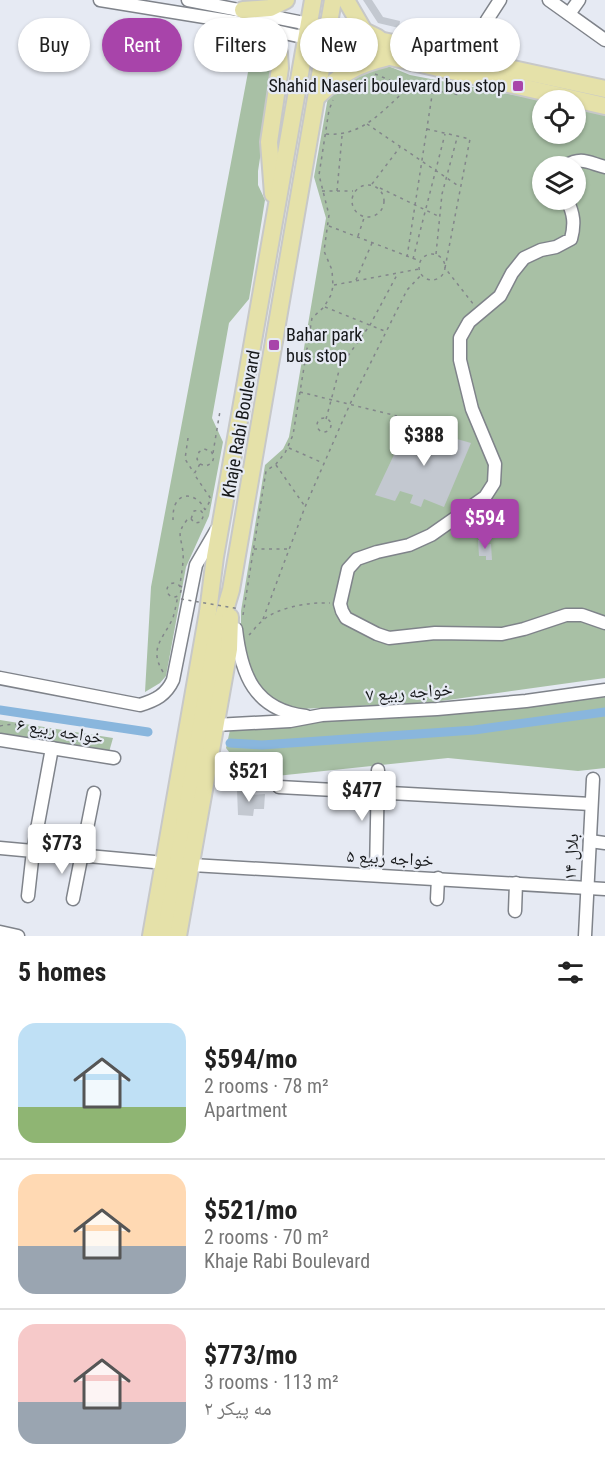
<!DOCTYPE html>
<html lang="en">
<head>
<meta charset="utf-8">
<style>
	:root { --surface:#fff; --page:#f2f2f2; --text:#222; --muted:#767676; --line:#e0e0e0; --accent:#a844aa }
	body { margin:0; font-family:"Roboto Condensed","Noto Naskh Arabic",sans-serif; background:var(--page); color:var(--text); height:100vh; display:flex; flex-direction:column; font-size:22px; white-space:nowrap }
	* { box-sizing:border-box; margin:0 }
	p { font-size:20px; color:var(--muted) }
	.icon { flex:none; width:33px; height:33px; fill:none; stroke:currentColor; stroke-width:2; stroke-linecap:round; stroke-linejoin:round }
	.map { position:relative; height:936px; overflow:hidden }
	.details { display:flex; flex-direction:column; background:var(--surface); flex:1 }
	.details>* { flex:none }
	.banner { position:absolute; left:18px; top:18px; width:570px; height:54px; display:flex; gap:12px }
	.tools { position:absolute; left:532px; top:90px; display:grid; gap:12px }
	.tools a { display:grid; place-items:center; width:54px; height:54px; border-radius:50%; background:var(--surface); box-shadow:0 2px 4px #0004; font-size:30px }
	.price { position:absolute; translate:-50% -51px; padding:0 14px; border-radius:6px; background:#fff; color:#222; font-size:20px; line-height:39px; filter:drop-shadow(0 2px 3px #0008) }
	.price::after { content:''; position:absolute; left:50%; top:36px; width:18px; height:14px; margin-left:-9px; background:inherit; clip-path:polygon(0 0,100% 0,50% 100%) }
	.price.current { background:var(--accent); color:#fff }
	ul { padding:0; list-style:none }
	li { display:flex; align-items:center; gap:18px; height:150px; padding:0 18px }
	li+li { border-top:2px solid var(--line) }
	li span { display:grid; place-items:center; flex:none; width:168px; height:120px; border-radius:18px; color:#555 }
	li>.icon { margin-inline-start:auto }
	span .icon { width:72px; height:72px; fill:#fffc; stroke-width:1 }
	li b { font-size:26px }
	h2 { display:flex; justify-content:space-between; align-items:center; height:72px; padding:0 18px; font-size:26px }
	.chip { padding:0 21px; border-radius:27px; background:var(--surface); box-shadow:0 2px 4px #0004; font-size:21px; line-height:54px }
	.chip.current { background:var(--accent); color:#fff }
	.map>svg:first-child { display:block }
	.green { fill:#a8c0a5; fill-rule:evenodd }
	.lines { fill:none; stroke-linecap:round; stroke-linejoin:round }
	.canal { stroke:#89b6dd; stroke-width:9 }
	.building { fill:#c3c8d0 }
	.minor-casing { stroke:#7f838a; stroke-width:15 }
	.major-casing { stroke:#c7c8c8; stroke-width:20 }
	.path { stroke:#83868b; stroke-width:1.5; stroke-dasharray:3 4.5; stroke-linecap:butt }
	.minor { stroke:#fff; stroke-width:12 }
	.major { stroke:#e5e1a9; stroke-width:16 }
	.path-bridge { stroke:#83868b; stroke-width:1.5; stroke-dasharray:3 4.5; stroke-linecap:butt }
	.poi-dot { fill:#a844aa; stroke:#e6eaf3; stroke-width:2 }
	.labels { text-anchor:middle; stroke-width:4.5; stroke-linejoin:round; paint-order:stroke }
	.poi-label { font-size:18px; fill:#16181a; stroke:#e6eaf3; text-anchor:end }
	.street-label { font-size:18px; fill:#16181a; stroke:#e6eaf3 }
</style>
</head>
<body>
<div class="map">
<svg width="605" height="936" viewBox="0 0 605 936">
	<rect width="100%" height="100%" fill="#e6eaf3"/>
	<g class="green">
		<path d="M255,35C265,45 274,53 274,67L258,171V185L265,200L249,299L229,323L212,418L223,442L209,516L186,567L166,676L160,683L145,692L151,587Z"/>
		<path d="M386,65L410,75L535,99L558,100H543V134H576V104L605,111V678L434,702L301,709L276,702L257,688L241,639V611L265,465L283,449L289,437L326,218L314,177L328,97L365,67ZM543,166H576V200H543Z"/>
		<path d="M605,697V768L578,771L448,758L257,778L242,769L226,748L230,730L236,722L526,706Z"/>
		<path d="M0,720L113,738L109,752L0,738Z"/>
	</g>
	<g class="lines">
		<g class="canal">
			<path d="M0,710L148,732"/>
			<path d="M230,743L262,745L474,730L605,712"/>
		</g>
	</g>
	<g class="building">
		<path d="M363,0H372L383,17L400,21L399,28L378,23Z"/>
		<path d="M408,425L471,443L444,507L424,499L421,507L410,503L413,495L400,491L395,501L375,495Z"/>
		<path d="M478,540H483L484,545L491,544L492,560H486V556H479Z"/>
		<path d="M237,790H249L248,795L265,794L264,809H254L253,816L238,815Z"/>
	</g>
	<g class="lines">
		<g class="minor-casing">
			<g id="minor">
				<path d="M100,0L235,22L307,38"/>
				<path d="M188,0L309,24"/>
				<path d="M549,0L605,40"/>
				<path d="M569,14L579,0"/>
				<path d="M475,60L487,20L500,0"/>
				<path d="M566,166C581,156 589,163 605,167"/>
				<path d="M567,200C574,214 575,224 571,239L556,247L541,250L524,258L512,273L500,296L469,322L460,338V360L472,409L495,464L494,483L485,497L431,535L409,545L377,552L357,559L348,569L340,604L342,611L346,618L377,634L389,638L435,633L502,634L524,629L566,615H582L605,623"/>
				<path d="M236,629C241,674 254,710 306,716"/>
				<path d="M0,678L140,705C156,700 166,695 173,680L196,565L217,529"/>
				<path d="M215,725L290,721L322,715L437,709L526,701L605,690"/>
				<path d="M0,740L114,758"/>
				<path d="M279,787L591,804"/>
				<path d="M590,841L605,843"/>
				<path d="M0,848L154,862"/>
				<path d="M192,865L605,889"/>
				<path d="M376,875L378,770"/>
				<path d="M28,896L33,851L52,748"/>
				<path d="M73,899L94,793"/>
				<path d="M437,899L438,878"/>
				<path d="M515,911L516,883"/>
				<path d="M0,932L18,936"/>
				<path d="M585,936L593,779"/>
			</g>
		</g>
		<g class="major-casing">
			<g id="major">
				<path d="M346,0L364,31L378,38"/>
				<path d="M243,10L270,8L286,0"/>
				<path d="M257,27L272,43L279,53L280,68L269,142L273,194"/>
				<path d="M319,27L605,89"/>
				<path d="M316,40L605,106"/>
				<path d="M318,96C340,75 355,65 385,58"/>
				<path d="M151,936L208,612L215,557L313,0"/>
				<path d="M165,936L215,644L231,590L333,0"/>
				<path d="M178,936L229,649L230,617"/>
			</g>
		</g>
		<g class="path">
			<path d="M375,74L404,86L461,95"/>
			<path d="M367,124L460,187"/>
			<path d="M427,129L470,139L445,268L474,305"/>
			<path d="M326,134C363,137 383,110 409,87"/>
			<path d="M372,184L400,147"/>
			<circle cx="368" cy="201" r="16"/>
			<path d="M380,188L440,217"/>
			<path d="M322,191H353"/>
			<path d="M337,191L342,136"/>
			<path d="M329,226L420,261"/>
			<path d="M358,236L364,218"/>
			<path d="M436,254L442,194L457,138"/>
			<circle cx="432" cy="267" r="13"/>
			<path d="M407,257L433,89"/>
			<path d="M413,259L445,134"/>
			<path d="M356,280L372,243"/>
			<path d="M334,285L419,269"/>
			<path d="M325,307L387,332"/>
			<path d="M300,392L397,416"/>
			<circle cx="324" cy="425" r="7"/>
			<path d="M326,419L340,367L370,325L398,273"/>
			<path d="M188,438L185,459L194,473"/>
			<path d="M289,448L323,463"/>
			<path d="M213,453L220,411"/>
			<path d="M200,464L206,466L212,463L214,457L211,451L204,449L199,452L197,459L200,464L194,474L211,499L205,510"/>
			<path d="M276,465L304,505"/>
			<path d="M173,520C173,516 173,510 175,505C182,489 200,497 205,510"/>
			<path d="M254,549H288"/>
			<circle cx="174" cy="590" r="7"/>
			<path d="M182,587L180,586C181,575 184,562 183,552C181,536 176,534 187,520L191,519L194,511L200,510L204,514L201,522L195,523L191,519"/>
			<path d="M243,615L266,471L276,464L285,453L293,435L312,318L324,307L331,295L333,286L332,270L324,251L329,215L319,175L329,110L333,100"/>
			<path d="M263,619L305,507L350,404L407,290L421,275"/>
			<path d="M249,635C253,631 257,625 262,621C277,607 310,602 330,603"/>
			<path d="M163,672C149,649 162,640 172,620C175,613 176,604 178,596"/>
			<path d="M0,726C21,721 38,729 57,738"/>
		</g>
		<use href="#minor" class="minor"/>
		<use href="#major" class="major"/>
		<path class="path-bridge" d="M181,599L240,609"/>
	</g>
	<g class="poi-dot">
		<rect x="512" y="80" width="12" height="12" rx="3"/>
		<rect x="268" y="339" width="12" height="12" rx="3"/>
	</g>
	<g class="labels">
		<g class="poi-label">
			<text x="506" y="92">Shahid Naseri boulevard bus stop</text>
			<text x="286" y="341" text-anchor="start">Bahar park<tspan x="286" dy="21">bus stop</tspan></text>
		</g>
		<g class="street-label">
			<text transform="translate(241 424) rotate(-80)" y="6">Khaje Rabi Boulevard</text>
			<text transform="translate(409 692) rotate(-4)" y="6">خواجه ربیع ۷</text>
			<text transform="translate(60 731) rotate(9)" y="6">خواجه ربیع ۶</text>
			<text transform="translate(571 857) rotate(-87)" y="6">بلال ۱۴</text>
			<text transform="translate(390 858) rotate(3)" y="6">خواجه ربیع ۵</text>
		</g>
	</g>
</svg>
<div class="tools">
<a><svg class="icon" aria-label="locate" viewBox="0 0 24 24"><circle cx="12" cy="12" r="6"/><path d="M12 2v4M12 18v4M2 12h4M18 12h4"/></svg></a>
<a><svg class="icon" aria-label="layers" viewBox="0 0 24 24"><path d="M12 4l9 5-9 5-9-5zM3 14l9 5 9-5"/></svg></a>
</div>
<b class="price" style="left:424px;top:467px">$388</b>
<b class="price current" style="left:485px;top:550px">$594</b>
<b class="price" style="left:249px;top:803px">$521</b>
<b class="price" style="left:362px;top:822px">$477</b>
<b class="price" style="left:62px;top:875px">$773</b>
<div class="banner">
<a class="chip">Buy</a>
<a class="chip current">Rent</a>
<a class="chip">Filters</a>
<a class="chip">New</a>
<a class="chip">Apartment</a>
</div>
</div>
<section class="details">
<h2>5 homes<svg class="icon" aria-label="filters" viewBox="0 0 24 24"><path d="M4 7h16M4 17h16"/><circle cx="9" cy="7" r="2"/><circle cx="15" cy="17" r="2"/></svg></h2>
<ul>
<li><span style="background:linear-gradient(#bfe0f5 70%,#8fb573 0)"><svg class="icon" aria-label="home" viewBox="0 0 24 24"><path d="M3 11l9-7 9 7M6 9v11h12V9"/></svg></span><div><b>$594/mo</b><p>2 rooms · 78 m²</p><p>Apartment</p></div></li>
<li><span style="background:linear-gradient(#ffd9b3 60%,#9aa5b1 0)"><svg class="icon" aria-label="home" viewBox="0 0 24 24"><path d="M3 11l9-7 9 7M6 9v11h12V9"/></svg></span><div><b>$521/mo</b><p>2 rooms · 70 m²</p><p>Khaje Rabi Boulevard</p></div></li>
<li><span style="background:linear-gradient(#f6c9c9 65%,#9aa5b1 0)"><svg class="icon" aria-label="home" viewBox="0 0 24 24"><path d="M3 11l9-7 9 7M6 9v11h12V9"/></svg></span><div><b>$773/mo</b><p>3 rooms · 113 m²</p><p>مه پیکر ۲</p></div></li>
</ul>
</section>
</body>
</html>
